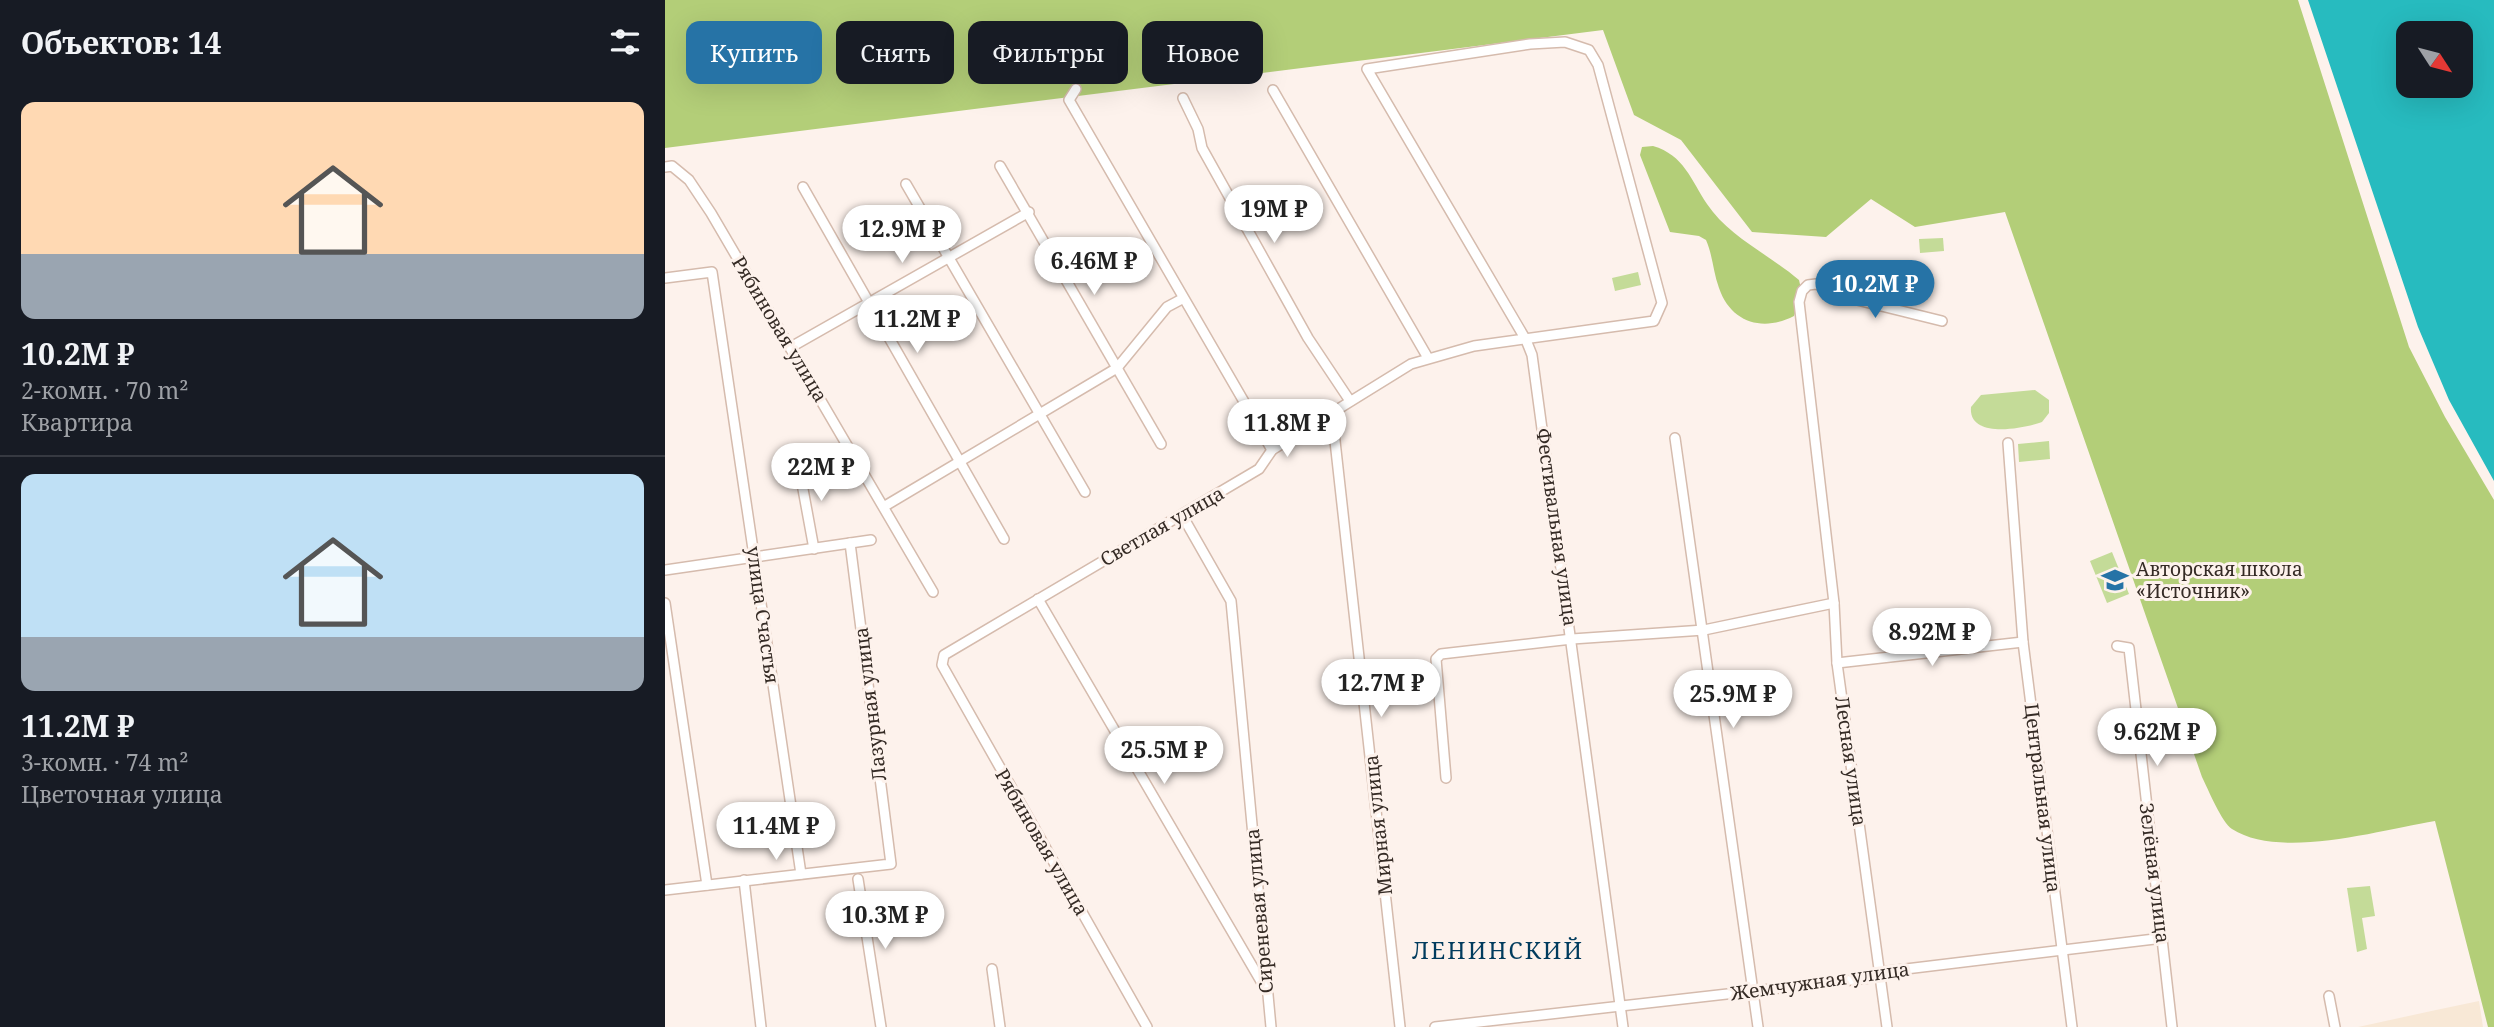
<!DOCTYPE html>
<html lang="ru">
<head>
<meta charset="utf-8">
<style>
	:root { --surface:#171b24; --page:#242831; --text:#f1f3f6; --muted:#9ea1a6; --line:#363941; --accent:#2673a6 }
	body { margin:0; font-family:"Noto Serif",serif; background:var(--page); color:var(--text); height:100vh; display:flex; flex-direction:column; font-size:26px; white-space:nowrap }
	* { box-sizing:border-box; margin:0 }
	p { font-size:23px; color:var(--muted) }
	.icon { flex:none; width:38px; height:38px; fill:none; stroke:currentColor; stroke-width:2; stroke-linecap:round; stroke-linejoin:round }
	.map { position:relative; flex:1; overflow:hidden }
	.panel { display:flex; flex-direction:column; background:var(--surface); width:665px }
	.panel>* { flex:none }
	.hud { position:absolute; left:21px; top:21px; width:665px; height:63px; display:flex; gap:14px }
	.needle { width:46px; rotate:126deg }
	.tools { position:absolute; left:1731px; top:21px; display:grid; gap:14px }
	.tools a { display:grid; place-items:center; width:77px; height:77px; border-radius:14px; background:var(--surface); box-shadow:0 7px 28px #0002; font-size:35px }
	.price { position:absolute; translate:-50% -60px; padding:0 16px; border-radius:24px; background:#fff; color:#222; font-size:23px; line-height:46px; filter:drop-shadow(0 2px 4px #0008) }
	.price::after { content:''; position:absolute; left:50%; top:42px; width:21px; height:16px; margin-left:-10px; background:inherit; clip-path:polygon(0 0,100% 0,50% 100%) }
	.price.active { background:var(--accent); color:#fff }
	ul { padding:0; list-style:none }
	li { display:grid; align-content:center; gap:14px; height:371px; padding:0 21px }
	li+li { border-top:2px solid var(--line) }
	li span { display:grid; place-items:center; height:217px; border-radius:14px; color:#555 }
	li>.icon { margin-inline-start:auto }
	span .icon { width:126px; height:126px; fill:#fffc; stroke-width:1 }
	li b { font-size:30px }
	h2 { display:flex; justify-content:space-between; align-items:center; height:84px; padding:0 21px; font-size:30px }
	.tag { padding:0 24px; border-radius:14px; background:var(--surface); box-shadow:0 7px 28px #0002; font-size:24px; line-height:63px }
	.tag.active { background:var(--accent); color:#fff }
	main { display:flex; flex:1; min-height:0 }
	.map>svg:first-child { display:block }
	.industrial { fill:#f8e8d6 }
	.green { fill:#c4db98 }
	.forest { fill:#b3ce78 }
	.water { fill:#27bbbf; fill-rule:evenodd }
	.lines { fill:none; stroke-linecap:round; stroke-linejoin:round }
	.minor-casing { stroke:#d5bbad; stroke-width:12 }
	.minor { stroke:#fff; stroke-width:9 }
	.labels { text-anchor:middle; stroke-width:6; stroke-linejoin:round; paint-order:stroke }
	.street-label { font-size:19px; fill:#352b25; stroke:#fdf2ec }
	.poi-label { font-size:19px; fill:#352b25; stroke:#fdf2ec; text-anchor:start }
	.quarter-label { font-size:23px; letter-spacing:2px; fill:#023c5e; stroke:#fdf2ec }
</style>
</head>
<body>
<main>
<section class="panel">
<h2>Объектов: 14<svg class="icon" aria-label="filters" viewBox="0 0 24 24"><path d="M4 7h16M4 17h16"/><circle cx="9" cy="7" r="2"/><circle cx="15" cy="17" r="2"/></svg></h2>
<ul>
<li><span style="background:linear-gradient(#ffd9b3 70%,#9aa5b1 0)"><svg class="icon" aria-label="home" viewBox="0 0 24 24"><path d="M3 11l9-7 9 7M6 9v11h12V9"/></svg></span><div><b>10.2M ₽</b><p>2-комн. · 70 m²</p><p>Квартира</p></div></li>
<li><span style="background:linear-gradient(#bfe0f5 75%,#9aa5b1 0)"><svg class="icon" aria-label="home" viewBox="0 0 24 24"><path d="M3 11l9-7 9 7M6 9v11h12V9"/></svg></span><div><b>11.2M ₽</b><p>3-комн. · 74 m²</p><p>Цветочная улица</p></div></li>
</ul>
</section>
<div class="map">
<svg width="1829" height="1027" viewBox="0 0 1829 1027">
	<rect width="100%" height="100%" fill="#fdf2ec"/>
	<path class="industrial" d="M1814,1001L1818,1027H1693L1771,1010Z"/>
	<g class="green">
		<path d="M1278,238L1279,251L1255,253L1254,239Z"/>
		<path d="M973,272L976,285L950,291L947,278Z"/>
		<path d="M1370,390L1384,400V413L1377,422C1357,429 1303,439 1306,407L1316,395Z"/>
		<path d="M1384,441L1385,459L1354,462L1353,444Z"/>
		<path d="M1447,552L1464,594L1442,603L1425,561Z"/>
		<path d="M1705,886L1710,916L1697,918L1702,949L1692,952L1682,888Z"/>
	</g>
	<g class="forest">
		<path d="M0,0H1633L1744,347L1780,417L1829,500V1027H1823L1770,821C1715,830 1615,860 1567,829C1557,823 1543,789 1537,777L1340,212L1250,227L1206,199L1161,237L1087,232L1016,140L969,115L938,30L0,148Z"/>
		<path d="M988,146C1019,155 1026,180 1042,204C1064,237 1105,255 1134,280L1137,293L1129,316C1098,332 1066,323 1054,288C1048,272 1048,256 1041,240L1034,236L1005,232L975,155L977,147Z"/>
	</g>
	<path class="water" d="M1643,0H1829V481L1784,400L1753,327ZM1743,33H1796V86H1743Z"/>
	<g class="lines">
		<g class="minor-casing">
			<g id="minor">
				<path d="M411,89L404,100L607,450"/>
				<path d="M608,90L763,358"/>
				<path d="M518,98L533,129L537,148L643,338L685,401"/>
				<path d="M335,166L496,444"/>
				<path d="M0,167L7,166L24,180L46,213L268,592"/>
				<path d="M241,184L420,492"/>
				<path d="M138,187L339,539"/>
				<path d="M0,278L47,272L136,874"/>
				<path d="M126,347L364,212"/>
				<path d="M667,414L735,1027"/>
				<path d="M1010,438L1093,1027"/>
				<path d="M1343,443L1358,642L1407,1027"/>
				<path d="M133,462L149,549"/>
				<path d="M220,506L452,368L502,307L517,299"/>
				<path d="M517,515L566,601L606,1027"/>
				<path d="M0,570L206,540"/>
				<path d="M373,599L597,983"/>
				<path d="M0,603L42,885"/>
				<path d="M1452,646L1464,648L1507,1027"/>
				<path d="M1172,663L1358,642"/>
				<path d="M781,778L771,659L776,654L907,639L1039,630L1169,603"/>
				<path d="M193,879L216,1027"/>
				<path d="M79,880L96,1027"/>
				<path d="M0,890L226,864L185,543"/>
				<path d="M327,969L335,1027"/>
				<path d="M1664,996L1670,1027"/>
				<path d="M482,1027L277,665L279,655L594,469L607,450L746,364L809,346L989,321L997,303L933,65L924,50L900,42L865,44L702,69L861,340L867,355L958,1027"/>
				<path d="M770,1027L1204,978L1216,972L1498,938"/>
				<path d="M1222,1027L1172,663L1169,603L1134,302L1137,291L1143,285L1151,284L1192,300L1277,321"/>
			</g>
		</g>
		<use href="#minor" class="minor"/>
	</g>
	<defs>
		<g id="school-bare" transform="scale(2.1)"><path d="M0-5L7-2L0 1L-7-2ZM-4 1L0 2.5L4 1V4Q0 6-4 4Z" fill="#2673a6" stroke="#fdf2ec" stroke-width="2.5" paint-order="stroke"/></g>
	</defs>
	<g fill-rule="evenodd">
		<use href="#school-bare" x="1450" y="580"/>
	</g>
	<g class="labels">
		<g class="street-label">
			<text transform="translate(115 329) rotate(59)" y="7">Рябиновая улица</text>
			<text transform="translate(497 526) rotate(-30)" y="7">Светлая улица</text>
			<text transform="translate(892 527) rotate(82)" y="7">Фестивальная улица</text>
			<text transform="translate(98 615) rotate(82)" y="7">улица Счастья</text>
			<text transform="translate(205 704) rotate(-97)" y="7">Лазурная улица</text>
			<text transform="translate(1186 761) rotate(82)" y="7">Лесная улица</text>
			<text transform="translate(1378 798) rotate(83)" y="7">Центральная улица</text>
			<text transform="translate(713 825) rotate(-96)" y="7">Мирная улица</text>
			<text transform="translate(377 842) rotate(60)" y="7">Рябиновая улица</text>
			<text transform="translate(1490 873) rotate(83)" y="7">Зелёная улица</text>
			<text transform="translate(594 911) rotate(-95)" y="7">Сиреневая улица</text>
			<text transform="translate(1155 981) rotate(-8)" y="7">Жемчужная улица</text>
		</g>
		<g class="poi-label">
			<text x="1471" y="576">Авторская школа<tspan x="1471" dy="22">«Источник»</tspan></text>
		</g>
		<g class="quarter-label">
			<text x="833" y="959">ЛЕНИНСКИЙ</text>
		</g>
	</g>
</svg>
<div class="tools">
<a><svg class="needle" viewBox="-14 -14 28 28"><path d="M0-13l5 13h-10z" fill="#e53935"/><path d="M0 13l5-13h-10z" fill="#9ea1a6"/></svg></a>
</div>
<b class="price" style="left:609px;top:245px">19M ₽</b>
<b class="price" style="left:237px;top:265px">12.9M ₽</b>
<b class="price" style="left:429px;top:297px">6.46M ₽</b>
<b class="price active" style="left:1210px;top:320px">10.2M ₽</b>
<b class="price" style="left:252px;top:355px">11.2M ₽</b>
<b class="price" style="left:622px;top:459px">11.8M ₽</b>
<b class="price" style="left:156px;top:503px">22M ₽</b>
<b class="price" style="left:1267px;top:668px">8.92M ₽</b>
<b class="price" style="left:716px;top:719px">12.7M ₽</b>
<b class="price" style="left:1068px;top:730px">25.9M ₽</b>
<b class="price" style="left:1492px;top:768px">9.62M ₽</b>
<b class="price" style="left:499px;top:786px">25.5M ₽</b>
<b class="price" style="left:111px;top:862px">11.4M ₽</b>
<b class="price" style="left:220px;top:951px">10.3M ₽</b>
<div class="hud">
<a class="tag active">Купить</a>
<a class="tag">Снять</a>
<a class="tag">Фильтры</a>
<a class="tag">Новое</a>
</div>
</div>
</main>
</body>
</html>
